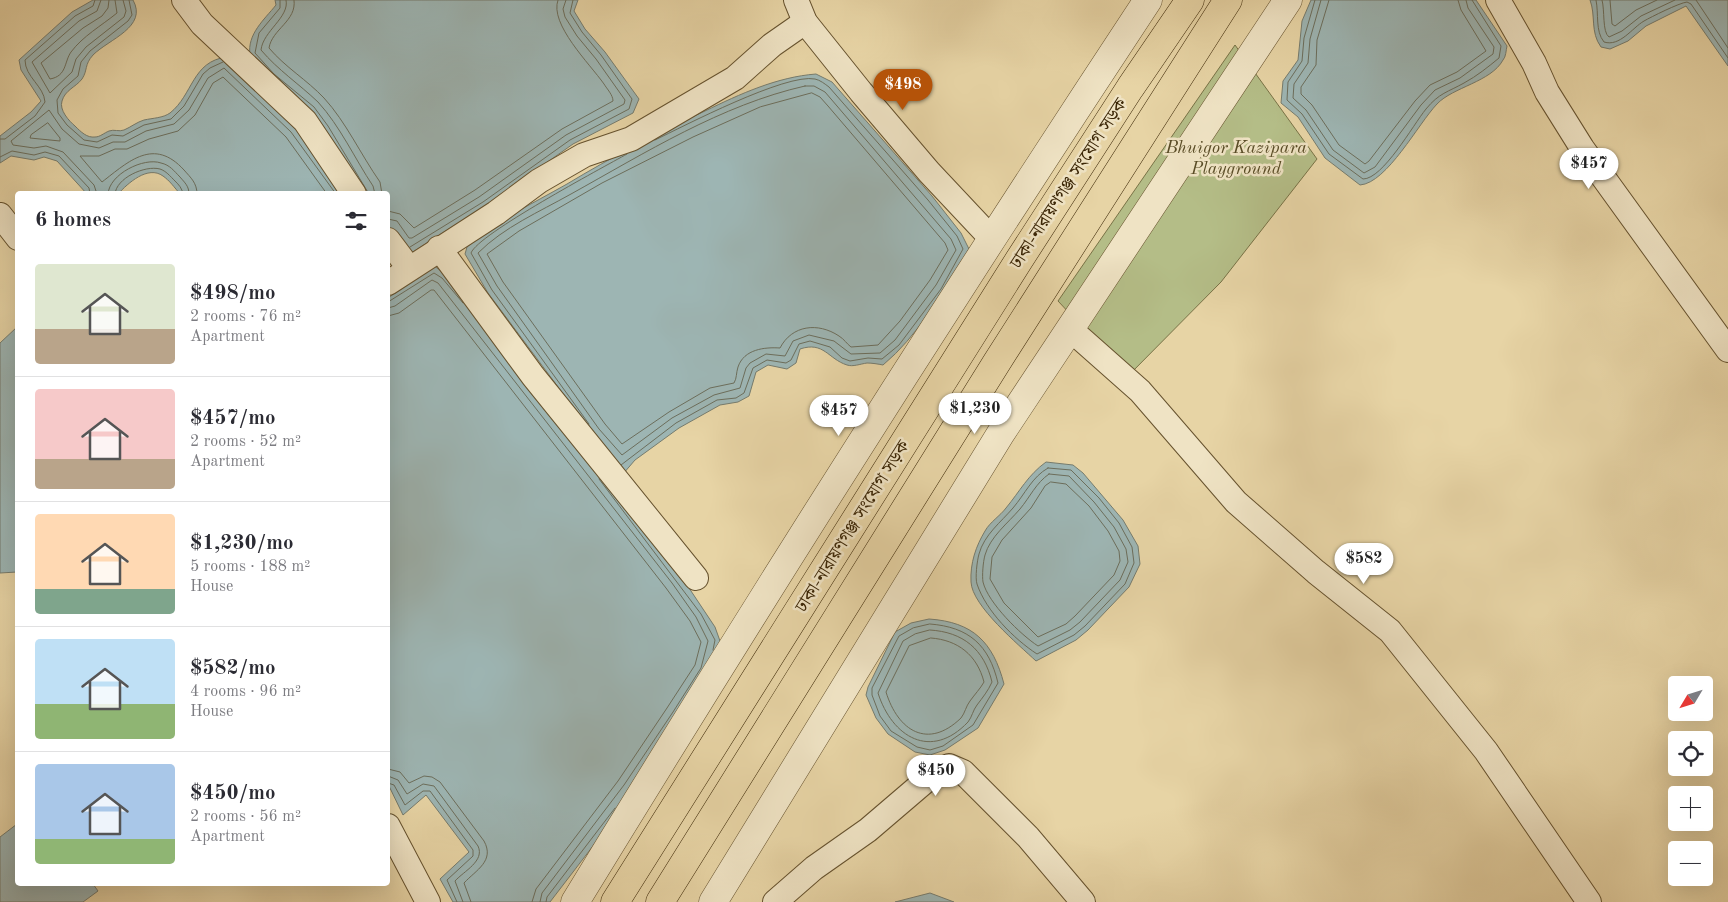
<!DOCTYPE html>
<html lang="en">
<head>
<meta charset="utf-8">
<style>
	:root { --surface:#fff; --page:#f7f7f7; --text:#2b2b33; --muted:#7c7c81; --line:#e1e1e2; --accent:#b45309 }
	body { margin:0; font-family:"Old Standard TT","Noto Serif Bengali",serif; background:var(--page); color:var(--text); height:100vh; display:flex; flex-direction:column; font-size:19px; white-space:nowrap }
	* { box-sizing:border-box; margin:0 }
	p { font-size:16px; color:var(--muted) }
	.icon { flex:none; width:28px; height:28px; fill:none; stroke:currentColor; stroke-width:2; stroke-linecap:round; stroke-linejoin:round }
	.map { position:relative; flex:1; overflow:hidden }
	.side { position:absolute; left:15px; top:191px; width:375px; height:695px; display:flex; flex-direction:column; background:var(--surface); border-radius:5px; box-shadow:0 5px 20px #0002 }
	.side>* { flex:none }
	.needle { width:32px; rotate:232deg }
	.fabs { position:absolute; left:1668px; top:676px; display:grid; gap:10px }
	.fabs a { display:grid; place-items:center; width:45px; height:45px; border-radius:5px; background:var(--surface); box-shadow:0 5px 20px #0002; font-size:25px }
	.price { position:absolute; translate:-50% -42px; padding:0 11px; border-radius:18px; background:#fff; color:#222; font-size:16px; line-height:32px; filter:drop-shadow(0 1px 2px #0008) }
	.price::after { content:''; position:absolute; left:50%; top:30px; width:15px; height:11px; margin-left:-8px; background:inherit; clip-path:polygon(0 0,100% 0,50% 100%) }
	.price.current { background:var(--accent); color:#fff }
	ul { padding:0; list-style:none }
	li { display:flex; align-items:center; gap:15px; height:125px; padding:0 20px }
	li+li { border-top:1px solid var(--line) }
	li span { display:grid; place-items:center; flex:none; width:140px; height:100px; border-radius:5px; color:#555 }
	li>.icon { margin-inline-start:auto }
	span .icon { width:60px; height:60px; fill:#fffc; stroke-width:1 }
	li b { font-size:21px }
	h2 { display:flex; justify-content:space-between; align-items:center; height:60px; padding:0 20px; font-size:21px }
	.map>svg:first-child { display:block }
	.green { fill:#b4bd87; stroke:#787246 }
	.water { fill:#9db5b3; stroke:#767c6e }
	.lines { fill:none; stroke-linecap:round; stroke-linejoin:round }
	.shore { stroke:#6c6e5c; stroke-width:1 }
	.minor-casing { stroke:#66522e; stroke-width:26 }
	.tertiary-casing { stroke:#66522e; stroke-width:29 }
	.primary-casing { stroke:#3b2606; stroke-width:29 }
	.minor { stroke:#efe3c4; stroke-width:24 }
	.tertiary { stroke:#efe3c4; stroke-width:28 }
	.primary { stroke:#e7d4a5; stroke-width:28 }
	.labels { text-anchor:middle; stroke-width:5; stroke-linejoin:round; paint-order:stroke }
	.park-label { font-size:18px; font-style:italic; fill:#594c26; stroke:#efe3c4 }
	.street-label { font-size:18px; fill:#3b2606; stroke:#efe3c4 }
</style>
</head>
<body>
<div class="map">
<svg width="1728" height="902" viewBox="0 0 1728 902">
	<rect width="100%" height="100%" fill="#e7d4a5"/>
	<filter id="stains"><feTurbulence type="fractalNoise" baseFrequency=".004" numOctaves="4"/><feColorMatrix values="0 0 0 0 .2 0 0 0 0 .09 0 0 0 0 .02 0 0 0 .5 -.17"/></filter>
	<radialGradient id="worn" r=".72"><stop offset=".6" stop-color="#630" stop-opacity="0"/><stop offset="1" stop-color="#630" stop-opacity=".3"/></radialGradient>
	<path class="green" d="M1235,45L1317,159L1221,282L1128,376L1058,301Z"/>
	<g class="water">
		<path d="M93,0H133C148,27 109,39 93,55C84,65 88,70 82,79C76,87 65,90 62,101C59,110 69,121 75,126C81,132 87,138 95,137C100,137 104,133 109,131C114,129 119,132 124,130C131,127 137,122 144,120C153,118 163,118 170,113C193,95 192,61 227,57L281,104L349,194H180C175,188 169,180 163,176C148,165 128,183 118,194H87L57,161L44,157L34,160L11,156L0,163V136L31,112L41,101L21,70L19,60L72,12Z"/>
		<path d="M275,0H578L574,11L585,29L605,52L639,99L633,113L573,144L485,206L408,255L388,227V194H365L250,55C247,34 264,20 276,5Z"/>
		<path d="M1311,0H1476L1507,46C1506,50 1506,57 1503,60C1491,82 1453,87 1437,104C1418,124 1387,183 1360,185L1325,158L1298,117L1281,103L1283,81L1298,60L1302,21Z"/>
		<path d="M1590,0H1728V66L1686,6L1646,26L1628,41L1610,49L1601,47C1590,32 1596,16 1590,0Z"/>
		<path d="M816,74L832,82L932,196L961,233L969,249L965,257C940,295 918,336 883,365C878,364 872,363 867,363C860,364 853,367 847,365C828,359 824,341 800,349L796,363L787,369L768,365L756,372L749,396L738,402L720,405L679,428L635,460L623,474L488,293L465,254L467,247C497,220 532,204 567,184C612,157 657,133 705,111C740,94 777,77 816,74Z"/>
		<path d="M434,266L446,274L681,576L715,627L720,641L716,660L616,816L550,902H453L440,879L469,852L426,795L403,815L388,784V298Z"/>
		<path d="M17,327V572L0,573V343Z"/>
		<path d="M1046,462L1073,465L1083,473L1123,520L1138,546L1140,564L1129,587L1088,630L1076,640L1036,661C1019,645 972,606 971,582C970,563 976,546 985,531C990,522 1000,516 1006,508C1020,491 1028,475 1046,462Z"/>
		<path d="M929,619C973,622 993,642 1004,684L978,728L945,750L930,755L915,752L888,734L876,718L866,695L868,687L895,632L911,623Z"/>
		<path d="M17,824L18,884H93L98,891L83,902H0V837Z"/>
		<path d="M930,893L954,902H895Z"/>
	</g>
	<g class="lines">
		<g class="shore">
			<path d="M101,0L97,11L79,21L32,62L50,93L72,72L76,59L86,47L124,17L126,11L123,0"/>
			<path d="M109,0L108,8L102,16L83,28L41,63L50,79C67,76 64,62 71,52C83,36 101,26 117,13L115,0"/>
			<path d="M129,0L132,15L128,21L90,51L81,62L78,76L63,89L57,100L58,113L67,125L84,140L97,142L112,135L123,136L144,125L171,119L184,106L203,74L210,68L223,62"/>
			<path d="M280,0V8L259,33L255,53L274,74L314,107L328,126L369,194"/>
			<path d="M286,0C290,17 263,31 261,50C278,70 299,84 318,102C340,126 355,159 373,186L375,194"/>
			<path d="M294,0C297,21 272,29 269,48C285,67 307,80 324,98C346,122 361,155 380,182L382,194"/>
			<path d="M1315,0L1304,38L1302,61L1288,82L1287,100L1302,114L1329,154L1363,179C1383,179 1413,125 1426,109C1439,93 1448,92 1464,83C1477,76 1488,67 1499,58L1501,46L1472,0"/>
			<path d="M1321,0L1310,39L1308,63L1294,84L1293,98L1306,110L1333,150L1364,173L1375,167L1421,105L1435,90L1460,78L1493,54L1494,47L1468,8L1466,0"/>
			<path d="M1329,0L1317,40L1316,65L1301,87V94L1312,105L1339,145L1365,164L1369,161L1415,101L1430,85L1457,72L1486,51L1461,10L1458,0"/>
			<path d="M1596,0C1599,14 1595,31 1604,42C1620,47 1632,28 1644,21C1651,17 1679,3 1687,2L1691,4L1728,58"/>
			<path d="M1602,0C1605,10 1602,32 1609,37L1622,31L1641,16L1675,0"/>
			<path d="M1610,0L1612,24L1615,26L1636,10L1657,0"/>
			<path d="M1696,0L1728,48"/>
			<path d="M805,86H814L825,92L951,239L956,250L936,285L895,340L880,353L851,354L834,341L809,335L793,341L785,356L766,354L750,363L746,368L740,388L714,395L672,418L622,455L599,429L497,286L478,253C504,227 539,212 571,194C645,153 721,105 805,86Z"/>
			<path d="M812,93L820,97L828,106L945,243L948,250L930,280L900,321L878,345L851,347C847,344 844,339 839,336C818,322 792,325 780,348C765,347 744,349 738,367C736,373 737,378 734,383L710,388L669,412L622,444L605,424L503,282L487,254L519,231L602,183L693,137L760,107Z"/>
			<path d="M48,123L60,138V141L30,138L31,135Z"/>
			<path d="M0,139H5L35,116L45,102C44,86 25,77 25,60L75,16L93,6L95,0"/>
			<path d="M0,157L12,151L34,155L45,152L59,156L89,188L90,194"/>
			<path d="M97,194L94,185L63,152L46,146L34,148L13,145L11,141L49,110L62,129L79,144L99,148L113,142H125L146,131L174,124L189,110L208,78L224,68L291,132L336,194"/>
			<path d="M108,194C109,174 144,157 161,163C170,165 174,171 180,177C185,183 189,186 189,194"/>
			<path d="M115,194C116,178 145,165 160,169C166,171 170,176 175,181C179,185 182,188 183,194"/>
			<path d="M197,194C197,183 191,178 184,170C154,137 129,161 102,182L80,156H99L115,149H127L149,139L178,131L195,115L213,83L223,77L286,137L327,194"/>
			<path d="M388,211L400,214L414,228L475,190L562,129L613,101C613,95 607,89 604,84C590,64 549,24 558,0"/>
			<path d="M388,219L397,221L409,238H412L479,197L566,135L624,104L625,100L596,59L577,36L565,17L563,9L566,0"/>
			<path d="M410,247L483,202L570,140L629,109L632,99L601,55L582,32L570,13L573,0"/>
			<path d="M388,302L434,273L442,278L463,303"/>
			<path d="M388,308L395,306L432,280L438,283L672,583L696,617L708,641L701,668L673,712L624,785L542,893L540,902"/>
			<path d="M388,316L399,313L431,290H434L666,588L690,621L701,642L695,665L667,708L618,781L536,889L532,902"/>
			<path d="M589,424L492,290L471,253C478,234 602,168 627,154"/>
			<path d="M621,465L676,423L717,400L736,398L744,393L753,368L767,360L786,363L791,360L799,344L810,341L830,347L842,358L850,361L868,358L882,359L899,345L941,289L963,249L957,236L928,200L829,87C825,84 820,80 815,79C786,73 684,126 655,140"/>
			<path d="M1048,468L1071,470L1099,498L1119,523L1132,547L1134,563L1125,584L1085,626L1074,635L1037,654C1014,639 986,611 977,584C975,578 977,561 979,554C984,535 1001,522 1013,508C1025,494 1032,477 1048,468Z"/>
			<path d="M1049,474L1069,476L1094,502L1114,527L1126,549L1128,562L1120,580L1080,622L1070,630L1038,646C1021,635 988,603 983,582C982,576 983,562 985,555C990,537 1008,523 1020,509C1030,497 1036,483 1049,474Z"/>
			<path d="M599,479L701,614L715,640L713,650"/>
			<path d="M1051,482L1066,484L1089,506L1108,531L1119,551L1120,561L1114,575L1075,616L1066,624L1038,637L1004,603L990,579L992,557L1002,540L1031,508L1045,486Z"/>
			<path d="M930,624C969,627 989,645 998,683L973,725L943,746L930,750L917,747L891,731L880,716L872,695V688L899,636L913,628Z"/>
			<path d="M930,630C963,632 984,649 992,682C988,691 983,697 977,705C973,710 972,717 968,722C931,761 892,737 878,693L903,641L915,634Z"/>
			<path d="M931,638C958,640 977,655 984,682C980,689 975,694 970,701C966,706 965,713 961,718C928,750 898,731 886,692L909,646Z"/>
			<path d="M388,769L400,772L409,783L424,776L432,777L440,782L484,841C495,861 476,870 464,883L471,902"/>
			<path d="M388,776L398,780L407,794L423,784L434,786L478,846C485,861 464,871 455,881L463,902"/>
			<path d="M388,783L394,785L405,805L423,791H430L473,850V856L447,880L457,902"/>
			<path d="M546,902L547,897L615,808"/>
		</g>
		<g class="minor-casing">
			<g id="minor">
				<path d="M184,0L202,24L305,121L354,194"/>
				<path d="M796,0L805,22L861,92L929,172L991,238"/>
				<path d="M1498,0L1534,63L1547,92L1582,148L1728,350"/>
				<path d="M0,215L18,238"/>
				<path d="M388,240L409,268"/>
				<path d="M439,248L533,376L696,578"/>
				<path d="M388,283L496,213L539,181L584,155L631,139L735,78L772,45L805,22"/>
				<path d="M1070,329L1140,391L1236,502L1316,572L1390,631L1486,751L1589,902"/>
				<path d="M388,826L428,902"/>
				<path d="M775,902L814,868L868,830L930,777L949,766L963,772L1028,837L1083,902"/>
			</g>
		</g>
		<g class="tertiary-casing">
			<g id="tertiary">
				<path d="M575,902C761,598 952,297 1148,0"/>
				<path d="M713,902L1001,433L1288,0"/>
			</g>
		</g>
		<g class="primary-casing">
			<g id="primary">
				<path d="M615,902L1019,260L1130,88L1190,0"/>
				<path d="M660,902L997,362L1228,0"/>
			</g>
		</g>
		<use href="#minor" class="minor"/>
		<use href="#tertiary" class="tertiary"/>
		<use href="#primary" class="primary"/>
	</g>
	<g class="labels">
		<g class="park-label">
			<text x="1236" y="153">Bhuigor Kazipara<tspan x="1236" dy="21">Playground</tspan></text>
		</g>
		<g class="street-label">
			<text transform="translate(1068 183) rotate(-57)" y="6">ঢাকা-নারায়ণগঞ্জ সংযোগ সড়ক</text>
			<text transform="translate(852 526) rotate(-58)" y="6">ঢাকা-নারায়ণগঞ্জ সংযোগ সড়ক</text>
		</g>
	</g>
	<rect width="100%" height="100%" filter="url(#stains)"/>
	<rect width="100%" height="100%" fill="url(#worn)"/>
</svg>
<div class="fabs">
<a><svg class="needle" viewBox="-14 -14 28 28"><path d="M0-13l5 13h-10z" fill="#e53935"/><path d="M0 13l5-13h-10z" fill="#7c7c81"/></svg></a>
<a><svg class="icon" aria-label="locate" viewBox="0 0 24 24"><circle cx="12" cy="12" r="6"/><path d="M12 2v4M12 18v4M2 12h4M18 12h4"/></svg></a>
<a>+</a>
<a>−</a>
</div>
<b class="price current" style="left:903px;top:111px">$498</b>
<b class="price" style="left:1589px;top:190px">$457</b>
<b class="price" style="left:975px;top:435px">$1,230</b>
<b class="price" style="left:839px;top:437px">$457</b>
<b class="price" style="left:1364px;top:585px">$582</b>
<b class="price" style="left:936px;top:797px">$450</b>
<section class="side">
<h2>6 homes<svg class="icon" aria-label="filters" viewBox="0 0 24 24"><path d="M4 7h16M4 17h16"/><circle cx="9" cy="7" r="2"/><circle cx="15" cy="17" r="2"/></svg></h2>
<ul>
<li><span style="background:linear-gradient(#dfe7d0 65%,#b9a48a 0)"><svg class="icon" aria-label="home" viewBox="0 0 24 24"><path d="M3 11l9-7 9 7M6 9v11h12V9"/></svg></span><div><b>$498/mo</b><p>2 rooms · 76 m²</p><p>Apartment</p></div></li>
<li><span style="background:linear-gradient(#f6c9c9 70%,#b9a48a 0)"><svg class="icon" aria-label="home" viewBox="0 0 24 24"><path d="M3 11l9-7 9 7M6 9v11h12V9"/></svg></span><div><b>$457/mo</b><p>2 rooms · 52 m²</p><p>Apartment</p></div></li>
<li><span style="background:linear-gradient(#ffd9b3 75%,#7fa58c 0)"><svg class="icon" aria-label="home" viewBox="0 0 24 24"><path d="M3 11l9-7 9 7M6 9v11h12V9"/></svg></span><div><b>$1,230/mo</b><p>5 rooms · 188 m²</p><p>House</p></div></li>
<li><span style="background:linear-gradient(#bfe0f5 65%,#8fb573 0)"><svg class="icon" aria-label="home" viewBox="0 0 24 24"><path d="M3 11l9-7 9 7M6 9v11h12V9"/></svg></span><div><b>$582/mo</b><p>4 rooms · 96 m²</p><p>House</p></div></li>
<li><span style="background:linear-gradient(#a9c7e8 75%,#8fb573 0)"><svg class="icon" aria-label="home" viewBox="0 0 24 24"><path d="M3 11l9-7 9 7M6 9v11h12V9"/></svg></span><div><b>$450/mo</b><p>2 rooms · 56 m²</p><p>Apartment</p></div></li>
</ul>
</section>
</div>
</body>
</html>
